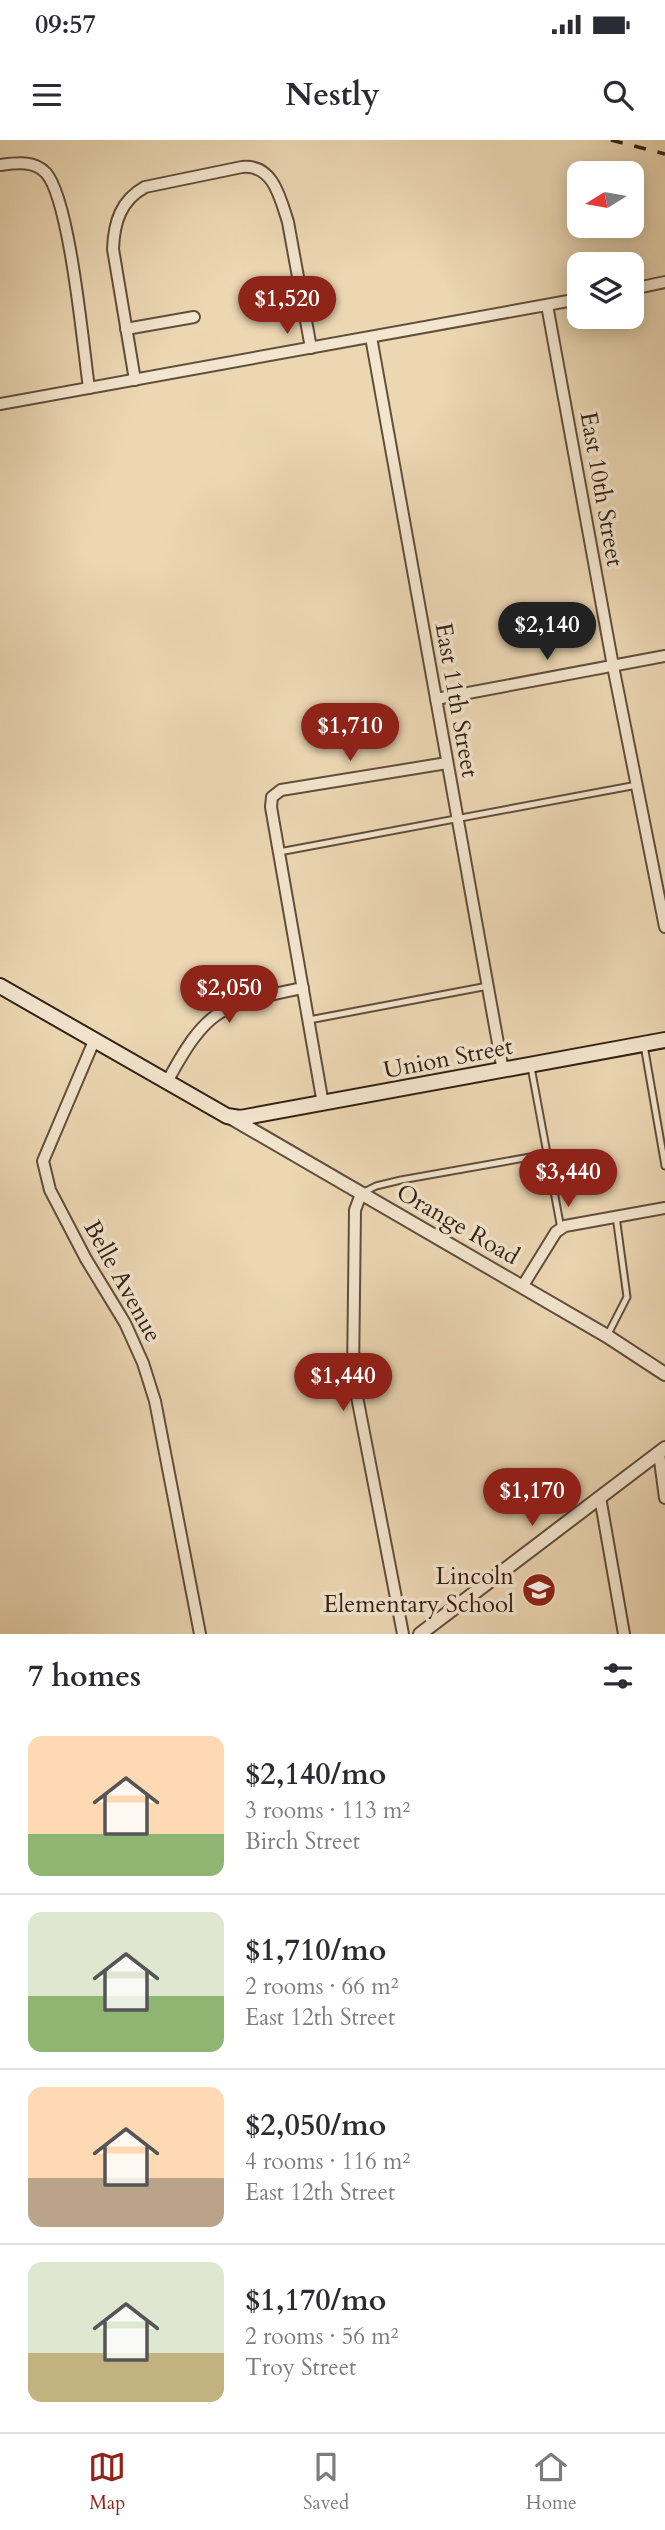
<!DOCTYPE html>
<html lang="en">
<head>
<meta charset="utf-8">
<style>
	:root { --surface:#fff; --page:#f2f2f3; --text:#2b2b33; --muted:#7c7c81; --line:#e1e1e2; --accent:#8f2418 }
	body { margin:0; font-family:Cardo,serif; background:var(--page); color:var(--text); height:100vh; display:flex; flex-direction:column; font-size:26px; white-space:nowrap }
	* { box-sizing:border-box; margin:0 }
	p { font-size:23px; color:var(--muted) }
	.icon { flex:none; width:38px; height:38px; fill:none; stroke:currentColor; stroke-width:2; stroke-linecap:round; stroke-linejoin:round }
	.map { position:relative; height:1494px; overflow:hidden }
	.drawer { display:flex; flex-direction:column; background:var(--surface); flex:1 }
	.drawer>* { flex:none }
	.needle { width:46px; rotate:259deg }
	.buttons { position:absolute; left:567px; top:21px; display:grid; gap:14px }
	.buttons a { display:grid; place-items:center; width:77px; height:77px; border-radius:14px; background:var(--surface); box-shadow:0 4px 18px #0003; font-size:35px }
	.price { position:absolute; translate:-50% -60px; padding:0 16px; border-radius:24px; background:var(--accent); color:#fff; font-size:23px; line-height:46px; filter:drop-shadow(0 2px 4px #0008) }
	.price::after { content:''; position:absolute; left:50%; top:42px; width:21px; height:16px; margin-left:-10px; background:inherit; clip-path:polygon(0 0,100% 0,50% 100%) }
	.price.current { background:#222; color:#fff }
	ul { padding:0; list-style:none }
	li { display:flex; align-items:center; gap:21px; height:175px; padding:0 28px }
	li+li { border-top:2px solid var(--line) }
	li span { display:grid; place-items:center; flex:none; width:196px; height:140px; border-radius:14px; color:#555 }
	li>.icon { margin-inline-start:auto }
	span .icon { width:84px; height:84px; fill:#fffc; stroke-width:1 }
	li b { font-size:30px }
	h2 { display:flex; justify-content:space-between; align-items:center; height:84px; padding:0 28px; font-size:30px }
	.status { display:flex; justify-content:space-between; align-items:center; height:49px; padding:0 35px; background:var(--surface); direction:ltr }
	.status svg { height:19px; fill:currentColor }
	header { display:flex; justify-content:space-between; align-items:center; height:91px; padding:0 28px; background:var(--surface); font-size:32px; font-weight:700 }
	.tabs { display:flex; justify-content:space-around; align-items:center; height:98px; border-top:2px solid var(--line); background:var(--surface); font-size:19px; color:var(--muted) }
	.tabs a { display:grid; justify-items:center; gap:4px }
	.tabs .current { color:var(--accent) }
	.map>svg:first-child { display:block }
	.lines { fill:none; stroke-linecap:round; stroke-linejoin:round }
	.service-casing { stroke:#614e3b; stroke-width:9 }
	.minor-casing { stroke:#614e3b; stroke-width:14 }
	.tertiary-casing { stroke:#614e3b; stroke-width:16 }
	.secondary-casing { stroke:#332113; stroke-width:18 }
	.service { stroke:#f3e5ce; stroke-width:5 }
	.minor { stroke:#f3e5ce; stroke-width:10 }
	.tertiary { stroke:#f3e5ce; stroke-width:12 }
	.secondary { stroke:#f3e5ce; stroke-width:14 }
	.rail { stroke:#332113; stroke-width:3.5; stroke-dasharray:12 12; stroke-linecap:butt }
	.labels { text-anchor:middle; stroke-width:7; stroke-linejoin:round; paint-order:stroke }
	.street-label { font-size:24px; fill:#332113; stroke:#f3e5ce }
	.poi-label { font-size:24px; fill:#332113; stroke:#f3e5ce; text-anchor:end }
</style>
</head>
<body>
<div class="status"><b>09:57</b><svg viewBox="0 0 49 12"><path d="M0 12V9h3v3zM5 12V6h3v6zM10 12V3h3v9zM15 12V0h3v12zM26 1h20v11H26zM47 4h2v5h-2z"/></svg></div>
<header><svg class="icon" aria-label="menu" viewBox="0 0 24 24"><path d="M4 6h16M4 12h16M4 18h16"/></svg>Nestly<svg class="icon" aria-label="search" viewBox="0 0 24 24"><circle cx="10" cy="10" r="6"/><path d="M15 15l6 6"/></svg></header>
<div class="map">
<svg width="665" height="1494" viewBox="0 0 665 1494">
	<rect width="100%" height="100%" fill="#ecd7b3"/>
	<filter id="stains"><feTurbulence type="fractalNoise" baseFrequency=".00286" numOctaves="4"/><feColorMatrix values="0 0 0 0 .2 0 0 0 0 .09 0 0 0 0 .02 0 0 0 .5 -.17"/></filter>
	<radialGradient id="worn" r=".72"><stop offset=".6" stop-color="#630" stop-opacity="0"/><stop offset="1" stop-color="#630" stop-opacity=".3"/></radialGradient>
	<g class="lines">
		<g class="service-casing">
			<g id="service">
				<path d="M279,712L637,645"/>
				<path d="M309,880L488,846"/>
				<path d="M644,905L665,1026"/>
				<path d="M531,927L561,1089"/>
				<path d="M362,1053L376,1046L401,1040L547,1014"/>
				<path d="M607,1196L627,1157L616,1076"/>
			</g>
		</g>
		<g class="minor-casing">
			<g id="minor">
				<path d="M0,25C16,23 34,20 46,33C70,60 83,206 89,248"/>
				<path d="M632,149L665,142"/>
				<path d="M547,165L613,526L665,787"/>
				<path d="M126,189L194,177"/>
				<path d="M371,197L503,931"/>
				<path d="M135,240L113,109C114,82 121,60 145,47L242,27C273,24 280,57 288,82L311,208"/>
				<path d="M0,264L579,159"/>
				<path d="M436,559L665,516"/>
				<path d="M94,901L43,1021L50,1050L86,1119L125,1183L143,1223L155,1261L200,1494"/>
				<path d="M167,942C208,866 221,865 303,848"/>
				<path d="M323,964L271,667L272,657L281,650L447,623"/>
				<path d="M361,1054L355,1070L353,1236L403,1494"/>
				<path d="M522,1147L556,1092L565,1086L665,1068"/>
				<path d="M659,1313L665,1358"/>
				<path d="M600,1357L624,1494"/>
			</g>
		</g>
		<g class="tertiary-casing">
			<g id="tertiary">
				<path d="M228,976L607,1196L665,1234"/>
				<path d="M420,1494L665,1308"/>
			</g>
		</g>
		<g class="secondary-casing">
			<path id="secondary" d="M0,846L227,976L240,978L665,900"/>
		</g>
		<use href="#service" class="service"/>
		<use href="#minor" class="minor"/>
		<use href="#tertiary" class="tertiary"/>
		<use href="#secondary" class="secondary"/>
		<path class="rail" d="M611,0L665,14"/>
	</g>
	<defs>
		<g id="school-disc" transform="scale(1.75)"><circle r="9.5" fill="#8f2418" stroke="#f3e5ce"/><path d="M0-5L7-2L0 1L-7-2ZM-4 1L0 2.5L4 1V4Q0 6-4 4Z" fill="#fff"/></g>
	</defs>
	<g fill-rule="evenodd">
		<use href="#school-disc" x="539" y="1450"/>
	</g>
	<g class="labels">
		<g class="street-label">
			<text transform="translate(602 349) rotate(80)" y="8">East 10th Street</text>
			<text transform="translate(457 560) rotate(80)" y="8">East 11th Street</text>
			<text transform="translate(448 918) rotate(-11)" y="8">Union Street</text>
			<text transform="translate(458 1084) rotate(30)" y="8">Orange Road</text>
			<text transform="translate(123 1141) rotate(61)" y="8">Belle Avenue</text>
		</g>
		<g class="poi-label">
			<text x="514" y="1444">Lincoln<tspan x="514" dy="28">Elementary School</tspan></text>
		</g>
	</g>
	<rect width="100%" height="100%" filter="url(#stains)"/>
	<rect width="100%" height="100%" fill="url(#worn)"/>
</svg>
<div class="buttons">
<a><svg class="needle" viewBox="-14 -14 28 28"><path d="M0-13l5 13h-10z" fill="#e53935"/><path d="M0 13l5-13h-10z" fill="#7c7c81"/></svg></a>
<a><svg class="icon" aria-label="layers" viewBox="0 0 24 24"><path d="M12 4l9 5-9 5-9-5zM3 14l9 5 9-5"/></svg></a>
</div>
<b class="price" style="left:287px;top:196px">$1,520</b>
<b class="price current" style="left:547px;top:522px">$2,140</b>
<b class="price" style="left:350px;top:623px">$1,710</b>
<b class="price" style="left:229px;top:885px">$2,050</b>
<b class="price" style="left:568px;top:1069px">$3,440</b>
<b class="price" style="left:343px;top:1273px">$1,440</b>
<b class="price" style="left:532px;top:1388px">$1,170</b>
</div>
<section class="drawer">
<h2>7 homes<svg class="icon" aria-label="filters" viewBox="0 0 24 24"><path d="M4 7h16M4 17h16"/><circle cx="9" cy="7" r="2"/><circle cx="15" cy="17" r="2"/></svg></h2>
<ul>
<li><span style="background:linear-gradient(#ffd9b3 70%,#8fb573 0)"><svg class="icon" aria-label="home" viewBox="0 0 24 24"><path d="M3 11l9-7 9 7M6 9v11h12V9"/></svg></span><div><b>$2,140/mo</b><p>3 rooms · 113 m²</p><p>Birch Street</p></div></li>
<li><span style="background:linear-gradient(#dfe7d0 60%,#8fb573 0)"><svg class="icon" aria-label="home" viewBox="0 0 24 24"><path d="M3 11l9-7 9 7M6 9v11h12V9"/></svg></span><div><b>$1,710/mo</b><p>2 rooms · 66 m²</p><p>East 12th Street</p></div></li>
<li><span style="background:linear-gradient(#ffd9b3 65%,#b9a48a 0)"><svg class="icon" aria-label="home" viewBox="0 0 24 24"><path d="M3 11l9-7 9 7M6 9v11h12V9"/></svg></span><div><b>$2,050/mo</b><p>4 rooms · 116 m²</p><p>East 12th Street</p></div></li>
<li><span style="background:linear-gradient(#dfe7d0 65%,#c2b280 0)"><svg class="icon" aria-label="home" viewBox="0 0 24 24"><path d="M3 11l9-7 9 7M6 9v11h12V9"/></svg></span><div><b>$1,170/mo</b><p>2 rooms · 56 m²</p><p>Troy Street</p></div></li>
</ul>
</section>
<nav class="tabs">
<a class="current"><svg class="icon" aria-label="map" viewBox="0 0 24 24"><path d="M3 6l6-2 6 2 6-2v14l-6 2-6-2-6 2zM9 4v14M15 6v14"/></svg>Map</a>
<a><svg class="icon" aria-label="saved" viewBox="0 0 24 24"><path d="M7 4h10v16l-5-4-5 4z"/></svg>Saved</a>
<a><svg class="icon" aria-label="home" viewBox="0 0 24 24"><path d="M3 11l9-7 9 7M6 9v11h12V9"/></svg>Home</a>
</nav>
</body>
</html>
